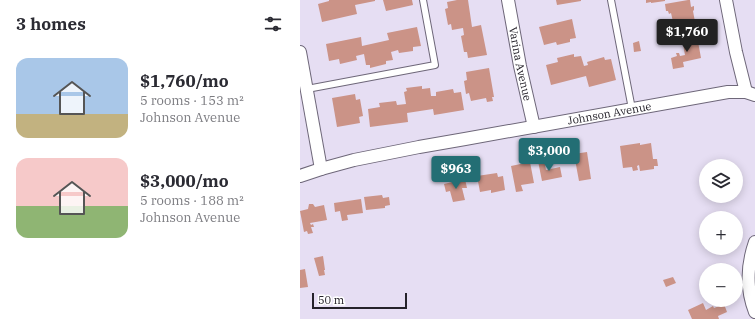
<!DOCTYPE html>
<html lang="en">
<head>
<meta charset="utf-8">
<style>
	:root { --surface:#fff; --page:#f2f2f3; --text:#2b2b33; --muted:#7c7c81; --accent:#236e74 }
	body { margin:0; font-family:"IBM Plex Serif",serif; background:var(--page); color:var(--text); height:100vh; display:flex; flex-direction:column; font-size:15px; white-space:nowrap }
	* { box-sizing:border-box; margin:0 }
	p { font-size:13px; color:var(--muted) }
	.icon { flex:none; width:22px; height:22px; fill:none; stroke:currentColor; stroke-width:2; stroke-linecap:round; stroke-linejoin:round }
	.map { position:relative; flex:1; overflow:hidden }
	.sheet { display:flex; flex-direction:column; background:var(--surface); width:300px }
	.sheet>* { flex:none }
	.fabs { position:absolute; left:399px; top:159px; display:grid; gap:8px }
	.fabs a { display:grid; place-items:center; width:44px; height:44px; border-radius:50%; background:var(--surface); box-shadow:0 2px 10px #0003; font-size:20px }
	.scale { position:absolute; left:12px; bottom:10px; width:95px; box-sizing:border-box; padding-left:4px; border:2px solid #25222a; border-top:0; font-size:11px; line-height:14px; white-space:nowrap; color:#25222a; -webkit-text-stroke:3px #fff; paint-order:stroke }
	.price { position:absolute; translate:-50% -34px; padding:0 9px; border-radius:4px; background:var(--accent); color:#fff; font-size:13px; line-height:26px; filter:drop-shadow(0 1px 2px #0008) }
	.price::after { content:''; position:absolute; left:50%; top:24px; width:12px; height:9px; margin-left:-6px; background:inherit; clip-path:polygon(0 0,100% 0,50% 100%) }
	.price.current { background:#222; color:#fff }
	ul { padding:0; list-style:none }
	li { display:flex; align-items:center; gap:12px; height:100px; padding:0 16px }
	li span { display:grid; place-items:center; flex:none; width:112px; height:80px; border-radius:12px; color:#555 }
	li>.icon { margin-inline-start:auto }
	span .icon { width:48px; height:48px; fill:#fffc; stroke-width:1 }
	li b { font-size:17px }
	h2 { display:flex; justify-content:space-between; align-items:center; height:48px; padding:0 16px; font-size:17px }
	main { display:flex; flex:1; min-height:0 }
	.map>svg:first-child { display:block }
	.building { fill:#cb9387 }
	.lines { fill:none; stroke-linecap:round; stroke-linejoin:round }
	.lane-casing { stroke:#6e6779; stroke-width:8 }
	.street-casing { stroke:#6e6779; stroke-width:14 }
	.lane { stroke:#fff; stroke-width:6 }
	.street { stroke:#fff; stroke-width:12 }
	.labels { text-anchor:middle; stroke-width:4; stroke-linejoin:round; paint-order:stroke }
	.street-label { font-size:11px; fill:#25222a; stroke:#fff }
</style>
</head>
<body>
<main>
<section class="sheet">
<h2>3 homes<svg class="icon" aria-label="filters" viewBox="0 0 24 24"><path d="M4 7h16M4 17h16"/><circle cx="9" cy="7" r="2"/><circle cx="15" cy="17" r="2"/></svg></h2>
<ul>
<li><span style="background:linear-gradient(#a9c7e8 70%,#c2b280 0)"><svg class="icon" aria-label="home" viewBox="0 0 24 24"><path d="M3 11l9-7 9 7M6 9v11h12V9"/></svg></span><div><b>$1,760/mo</b><p>5 rooms · 153 m²</p><p>Johnson Avenue</p></div></li>
<li><span style="background:linear-gradient(#f6c9c9 60%,#8fb573 0)"><svg class="icon" aria-label="home" viewBox="0 0 24 24"><path d="M3 11l9-7 9 7M6 9v11h12V9"/></svg></span><div><b>$3,000/mo</b><p>5 rooms · 188 m²</p><p>Johnson Avenue</p></div></li>
</ul>
</section>
<div class="map">
<svg width="455" height="319" viewBox="0 0 455 319">
	<rect width="100%" height="100%" fill="#e6def3"/>
	<g class="building">
		<path d="M29,0H75V1L55,5L57,14L22,22L18,4L29,1Z"/>
		<path d="M83,0H112L113,5L86,11Z"/>
		<path d="M157,0H168L172,27L181,25L187,55L168,58L167,52H164L161,36L164,35L163,28L152,30L151,24L148,25L145,9L148,8L147,2Z"/>
		<path d="M256,0H281V1L257,5Z"/>
		<path d="M346,0H365V1L351,3V2L346,3Z"/>
		<path d="M388,0H390L391,7L394,6V10L393,11L395,22L374,26L371,13L369,14L368,11H366L365,4Z"/>
		<path d="M272,19L276,38L270,39V42L257,45L256,42L244,45L239,27Z"/>
		<path d="M117,27L121,46L113,47V51L99,53L98,50L91,52L93,60L86,61V64L70,68V65H66L64,54L56,56L57,60L40,64L39,59L29,61L26,44L61,37L62,46L89,40L87,33Z"/>
		<path d="M397,36L401,58L383,62L384,67L373,69L371,58L377,56L376,53H379L380,56L385,55L382,39Z"/>
		<path d="M339,41L341,51L334,52L333,43Z"/>
		<path d="M274,54V57L281,56L284,66L288,65L287,62L304,57L305,60L311,59L316,80L289,87L286,76L251,85L246,65L258,62L257,58Z"/>
		<path d="M189,68L194,97H192L193,101L187,102L186,98L171,101L169,93L166,94L164,81L167,80L166,72Z"/>
		<path d="M122,86V89L130,88L131,96H136V92L153,89L154,93L161,92L164,110L134,115L133,109L107,113L108,122L70,127L68,109L80,107L79,103L96,101L97,105L106,104L104,92L107,91L106,88Z"/>
		<path d="M55,94L56,100L60,99L63,116L59,117L60,123L37,127L32,98Z"/>
		<path d="M340,143V145L351,143L353,159H357L358,166H354V169L340,171L339,165L337,166L338,170L333,171L332,167L323,168L320,146Z"/>
		<path d="M287,152L291,179L279,181L274,154Z"/>
		<path d="M244,160L246,170L260,167L262,177L242,181L238,161Z"/>
		<path d="M230,162L234,183L221,185L223,191L216,192L211,166Z"/>
		<path d="M197,173L198,177L203,176L205,190L191,193V190L180,192L177,176Z"/>
		<path d="M165,179L167,188H162L165,200L153,202L150,191L146,192L144,184Z"/>
		<path d="M82,195L83,198L89,197L90,205L85,206V208L66,210L64,197Z"/>
		<path d="M61,199L63,213L47,215L48,220L42,221L40,211L35,212L34,203Z"/>
		<path d="M9,204H13L15,207L24,205L27,220L10,223L11,225L13,224L14,227H11L13,233L8,234L7,231L4,232L0,211L8,209Z"/>
		<path d="M23,256L25,270H24L25,275L19,276L14,258Z"/>
		<path d="M5,269L8,287L0,288V270Z"/>
		<path d="M373,277L376,283L366,287L363,280Z"/>
		<path d="M403,303L406,310L413,306L414,308L424,304L427,312L418,316L419,319H392L388,310Z"/>
	</g>
	<g class="lines">
		<g class="lane-casing">
			<g id="lane">
				<path d="M311,0L332,109"/>
				<path d="M7,89L135,65L123,0"/>
			</g>
		</g>
		<g class="street-casing">
			<g id="street">
				<path id="s1" d="M208,0L220,66L234,127"/>
				<path d="M426,0L436,52L446,92"/>
				<path d="M0,52L21,169"/>
				<path id="s2" d="M0,176L21,169L54,160L119,147L165,139L428,92H446L455,95"/>
				<path d="M455,242C447,265 446,289 455,312"/>
			</g>
		</g>
		<use href="#lane" class="lane"/>
		<use href="#street" class="street"/>
	</g>
	<g class="labels">
		<g class="street-label">
			<text dy="4" stroke="none"><textPath href="#s1" startOffset="65">Varina Avenue</textPath></text>
			<text dy="4" stroke="none"><textPath href="#s2" startOffset="316">Johnson Avenue</textPath></text>
		</g>
	</g>
</svg>
<div class="fabs">
<a><svg class="icon" aria-label="layers" viewBox="0 0 24 24"><path d="M12 4l9 5-9 5-9-5zM3 14l9 5 9-5"/></svg></a>
<a>+</a>
<a>−</a>
</div>
<div class="scale">50 m</div>
<b class="price current" style="left:387px;top:53px">$1,760</b>
<b class="price" style="left:249px;top:172px">$3,000</b>
<b class="price" style="left:156px;top:190px">$963</b>
</div>
</main>
</body>
</html>
